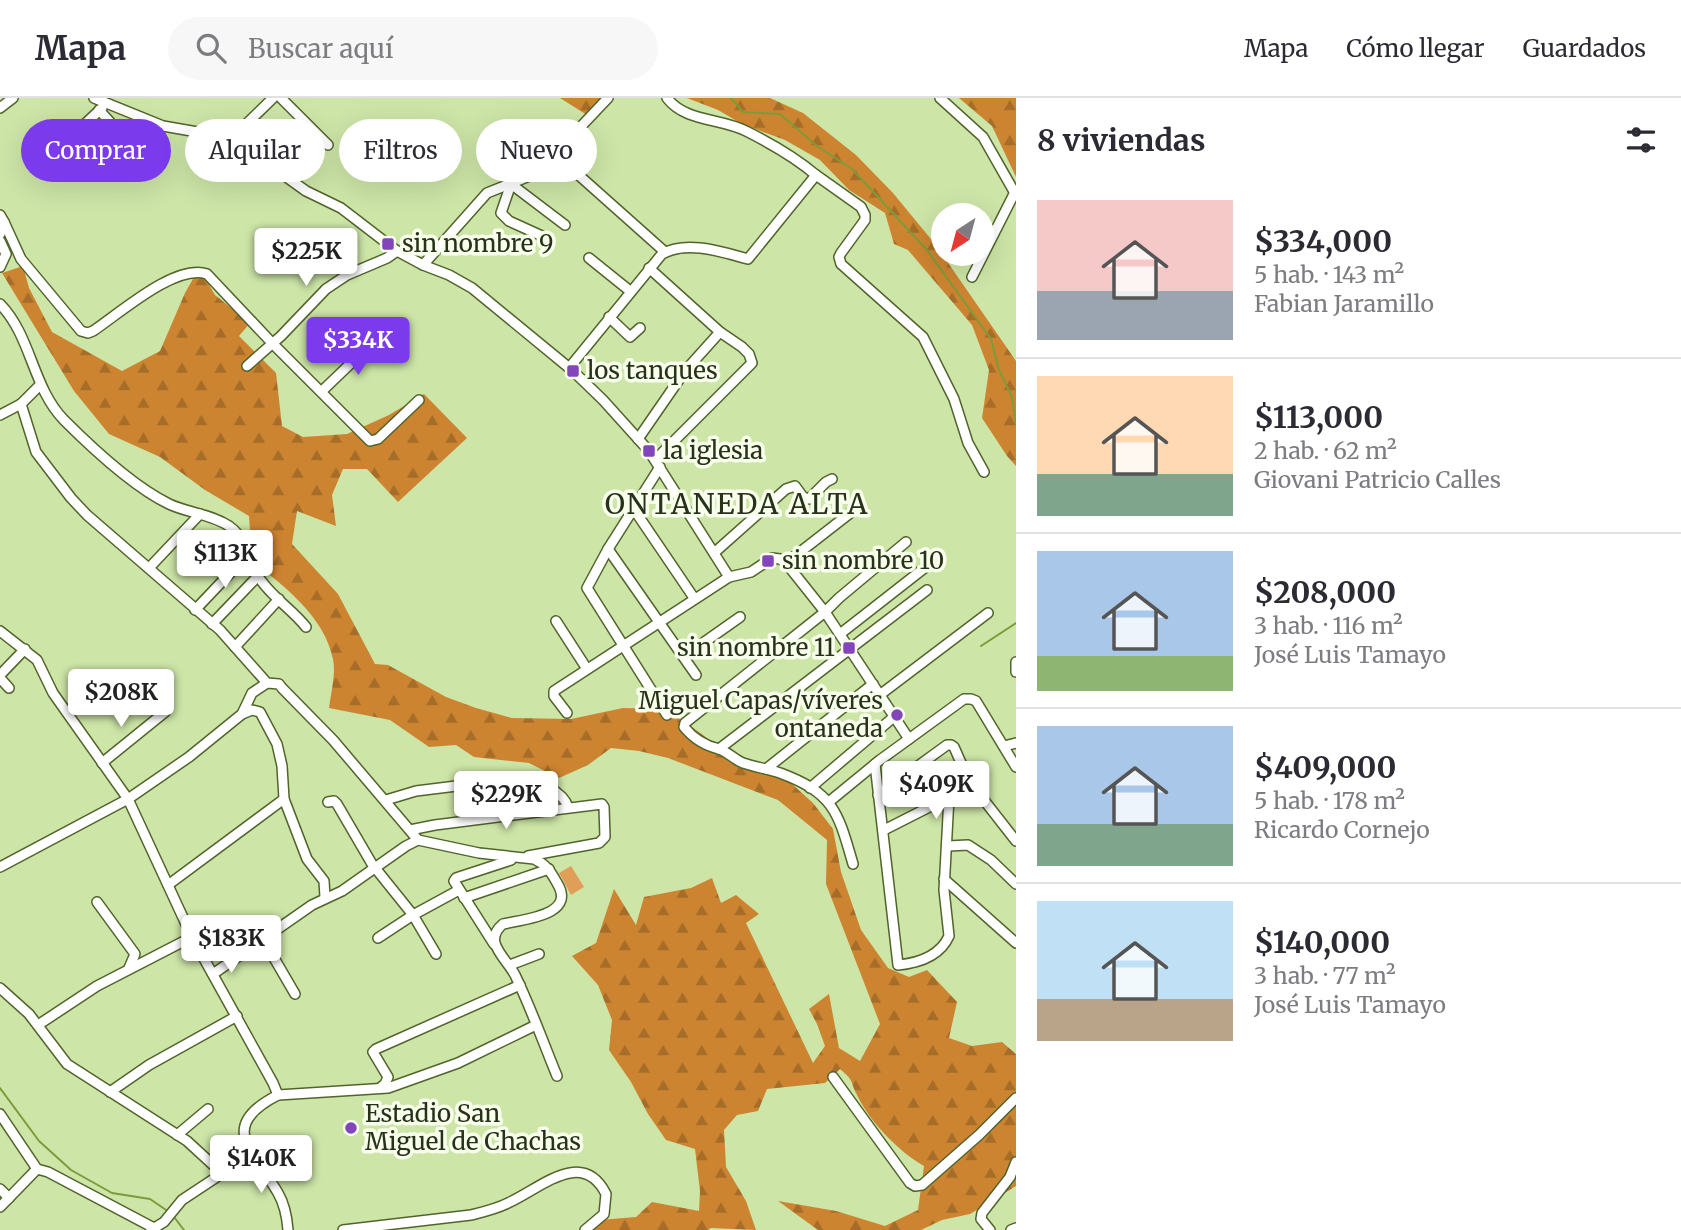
<!DOCTYPE html>
<html lang="es">
<head>
<meta charset="utf-8">
<style>
	:root { --surface:#fff; --page:#f7f7f7; --text:#2b2b33; --muted:#7c7c81; --line:#e1e1e2; --accent:#7c3aed }
	body { margin:0; font-family:Merriweather,serif; background:var(--page); color:var(--text); height:100vh; display:flex; flex-direction:column; font-size:26px; white-space:nowrap }
	* { box-sizing:border-box; margin:0 }
	p { font-size:23px; color:var(--muted) }
	.icon { flex:none; width:38px; height:38px; fill:none; stroke:currentColor; stroke-width:2; stroke-linecap:round; stroke-linejoin:round }
	.map { position:relative; flex:1; overflow:hidden }
	.drawer { display:flex; flex-direction:column; background:var(--surface); width:665px }
	.drawer>* { flex:none }
	.banner { position:absolute; left:21px; top:21px; width:665px; height:63px; display:flex; gap:14px }
	.needle { width:46px; rotate:216deg }
	.controls { position:absolute; left:931px; top:105px; display:grid; gap:14px }
	.controls a { display:grid; place-items:center; width:63px; height:63px; border-radius:50%; background:var(--surface); box-shadow:0 7px 28px #0002; font-size:35px }
	.price { position:absolute; translate:-50% -60px; padding:0 16px; border-radius:7px; background:#fff; color:#222; font-size:23px; line-height:46px; filter:drop-shadow(0 2px 4px #0008) }
	.price::after { content:''; position:absolute; left:50%; top:42px; width:21px; height:16px; margin-left:-10px; background:inherit; clip-path:polygon(0 0,100% 0,50% 100%) }
	.price.on { background:var(--accent); color:#fff }
	ul { padding:0; list-style:none }
	li { display:flex; align-items:center; gap:21px; height:175px; padding:0 21px }
	li+li { border-top:2px solid var(--line) }
	li span { display:grid; place-items:center; flex:none; width:196px; height:140px; border-radius:0px; color:#555 }
	li>.icon { margin-inline-start:auto }
	span .icon { width:84px; height:84px; fill:#fffc; stroke-width:1 }
	li b { font-size:30px }
	h2 { display:flex; justify-content:space-between; align-items:center; height:84px; padding:0 21px; font-size:30px }
	.chip { padding:0 24px; border-radius:32px; background:var(--surface); box-shadow:0 7px 28px #0002; font-size:24px; line-height:63px }
	.chip.on { background:var(--accent); color:#fff }
	header { display:flex; align-items:center; gap:42px; box-sizing:border-box; height:98px; padding:0 35px; background:var(--surface); border-bottom:2px solid var(--line) }
	header strong { font-size:33px }
	nav { display:flex; gap:38px; margin-inline-start:auto; font-size:24px }
	.search { width:490px; height:63px; background:var(--page); display:flex; align-items:center; gap:18px; box-sizing:border-box; padding:0 24px; border-radius:38px; color:var(--muted); font-size:26px }
	main { display:flex; flex:1; min-height:0 }
	.map>svg:first-child { display:block }
	.green { fill:#e19e59 }
	.forest { fill:url(#forest-firs) }
	.lines { fill:none; stroke-linecap:round; stroke-linejoin:round }
	.stream { stroke:#7c9c3a; stroke-width:2 }
	.minor-casing { stroke:#51642c; stroke-width:12 }
	.minor { stroke:#fff; stroke-width:9 }
	.poi-dot { fill:#8345ba; stroke:#f7ffec; stroke-width:2.5 }
	.labels { text-anchor:middle; stroke-width:7; stroke-linejoin:round; paint-order:stroke }
	.poi-label { font-size:24px; fill:#283119; stroke:#f7ffec; text-anchor:start }
	.quarter-label { font-size:28px; letter-spacing:2px; fill:#283119; stroke:#f7ffec }
</style>
</head>
<body>
<header>
<strong>Mapa</strong>
<div class="search"><svg class="icon" aria-label="search" viewBox="0 0 24 24"><circle cx="10" cy="10" r="6"/><path d="M15 15l6 6"/></svg>Buscar aquí</div>
<nav><a>Mapa</a><a>Cómo llegar</a><a>Guardados</a></nav>
</header>
<main>
<div class="map">
<svg width="1016" height="1132" viewBox="0 0 1016 1132">
	<defs>
		<pattern id="forest-firs" width="22" height="20" patternUnits="userSpaceOnUse" patternTransform="scale(1.75)"><rect width="22" height="20" fill="#cd8431"/><path d="M5 1l3.5 6h-7zM16 11l3.5 6h-7z" fill="#a66d29"/></pattern>
	</defs>
	<rect width="100%" height="100%" fill="#cde5a7"/>
	<path class="green" d="M571,768L584,789L571,797L559,775Z"/>
	<g class="forest">
		<path d="M560,0H603L587,17Z"/>
		<path d="M687,0H770L803,15L856,57L893,95L935,146L1016,263V368L1007,358L982,320L989,272L972,227L908,152L894,146L885,115L849,92L820,62L785,42L742,26L718,12Z"/>
		<path d="M959,0H1016V79L992,28Z"/>
		<path d="M23,168L29,190L52,234L122,273L160,253L185,195L199,170L215,197L250,225L239,238L276,275L282,328L303,339L347,336L389,317L424,296L467,340L398,404L367,371H343L332,397L336,428L297,413L292,446L338,496L375,566L388,567L446,599L476,610L512,620L571,621L623,610L662,611L688,626L739,664L782,677L813,705L833,731L841,774L861,832L888,870L909,879L927,872L957,904L949,940L972,948L1002,944L1016,956V1088L970,1116L942,1122L921,1132H818L778,1103L836,1113L885,1128L918,1112L924,1068C898,1053 870,1024 857,997C849,981 855,984 840,971L825,985L767,991L758,1013L737,1017L724,1032L726,1069L746,1103L756,1132L711,1130L708,1132H589L599,1122L636,1119L652,1104L699,1113L700,1093L695,1051L666,1042L648,1016L631,984L609,952L612,922L598,887L572,858L596,845L614,791L636,827L644,799L691,790L712,780L721,805L736,797L759,816L746,825L813,965L825,948L817,926L809,911L829,896L839,950L860,963L880,926L826,786L827,742L778,702L668,660L639,653L611,650L588,667L559,680L529,665L474,659L456,647L429,649L390,622L329,610C331,595 336,575 333,561C324,518 284,488 252,463L249,418L205,392L160,359L109,336L74,293L2,175Z"/>
	</g>
	<g class="lines">
		<g class="stream">
			<path d="M731,0L743,14L780,16L817,48L852,71L927,152L991,241L999,272L1012,299L1016,327"/>
			<path d="M981,548L1016,525"/>
			<path d="M0,990L39,1043L71,1072L112,1095L150,1101L169,1114"/>
			<path d="M174,1119L184,1132"/>
		</g>
		<g class="minor-casing">
			<g id="minor">
				<path d="M94,0L163,28L232,40L306,93L341,110L397,153L423,167L449,177L472,190L573,273L603,302L649,353L729,479L751,474L772,460L780,461L786,465L825,514L909,641"/>
				<path d="M281,0L328,47"/>
				<path d="M940,0L983,39L1016,97"/>
				<path d="M0,10L13,0"/>
				<path d="M70,40L102,10"/>
				<path d="M232,40L273,0"/>
				<path d="M84,50L110,24L99,12"/>
				<path d="M555,56L665,154"/>
				<path d="M816,77L861,109L865,117V122L841,155L839,159L841,166L923,239L954,301L968,345L984,374"/>
				<path d="M0,117L4,124L0,136"/>
				<path d="M4,124L21,161L81,233L88,235L93,233C120,215 176,165 207,176L273,246L370,343L378,341L419,302"/>
				<path d="M542,138L509,123L501,115L511,86L565,127"/>
				<path d="M0,143L6,156L0,169"/>
				<path d="M589,160L630,193"/>
				<path d="M423,167L487,95L537,75L608,0"/>
				<path d="M649,170L720,234L742,249L749,256L752,265L656,361"/>
				<path d="M972,179L1015,94"/>
				<path d="M0,206C32,239 32,289 64,322C92,350 134,389 169,406C188,415 211,416 229,428C247,441 248,461 258,478C270,498 292,511 306,529"/>
				<path d="M609,219L630,239L640,230"/>
				<path d="M247,268L281,238L326,191L347,177L387,160L397,153"/>
				<path d="M569,270L662,156C687,142 722,154 748,161L816,77C796,60 770,45 746,33C721,20 685,24 667,0"/>
				<path d="M40,287L21,306L36,354L71,400L87,417L220,532L267,585L279,586L282,590L333,642L418,742L479,755L534,761C546,766 551,774 557,785C577,817 525,821 503,826C497,831 493,837 495,845C498,856 510,867 515,877C531,910 543,944 557,978"/>
				<path d="M322,293L373,244"/>
				<path d="M0,317L21,306"/>
				<path d="M638,341L685,273L720,234"/>
				<path d="M660,369L608,451L587,490L667,617"/>
				<path d="M633,410L694,500"/>
				<path d="M608,451L682,557H686L740,519"/>
				<path d="M714,455L786,391L795,388L803,399L809,401L826,384L832,381"/>
				<path d="M786,465L858,409"/>
				<path d="M149,470L200,416"/>
				<path d="M195,512L250,454"/>
				<path d="M556,523L587,571"/>
				<path d="M212,526L258,478"/>
				<path d="M0,533L37,562L53,595L128,701L192,839L273,985L278,997C215,1029 255,1055 278,1095C285,1107 287,1119 288,1132"/>
				<path d="M840,536L927,468"/>
				<path d="M235,549L279,501"/>
				<path d="M682,557L696,577"/>
				<path d="M1016,564V574"/>
				<path d="M0,577L25,551"/>
				<path d="M0,580L9,590"/>
				<path d="M881,596L988,515"/>
				<path d="M567,615L554,598V593L729,479"/>
				<path d="M242,616L252,612L260,614L277,646L282,668L284,701L307,761L324,783L325,799"/>
				<path d="M1004,648L1016,645"/>
				<path d="M719,651L927,492"/>
				<path d="M102,665L165,614L145,577"/>
				<path d="M875,666L898,867C919,865 940,858 949,838L944,792L949,699"/>
				<path d="M766,671L873,586"/>
				<path d="M810,690L895,618"/>
				<path d="M878,697L947,647H951L954,649L969,683L1016,743"/>
				<path d="M386,702L416,693L521,680C537,682 563,693 568,709"/>
				<path d="M830,703L880,662L964,601H971L976,603L1016,669"/>
				<path d="M328,704L334,703L337,706L372,766L413,817L436,856"/>
				<path d="M410,732L435,727L602,706L604,709L605,739L599,745L528,758"/>
				<path d="M884,732L949,699L969,683"/>
				<path d="M948,748L968,747L991,762L1016,786"/>
				<path d="M853,766C838,714 834,695 780,675C768,671 755,669 743,665C735,662 728,654 719,651C706,648 693,640 684,629L685,625L825,514L839,500L906,444"/>
				<path d="M0,769L128,701L189,659L242,616L252,595L267,585"/>
				<path d="M944,781L1016,845"/>
				<path d="M168,787L284,701"/>
				<path d="M464,800L549,771"/>
				<path d="M97,804L135,856L129,870"/>
				<path d="M378,840L413,817L459,792"/>
				<path d="M263,841L295,896"/>
				<path d="M494,846L454,783L456,780L511,762"/>
				<path d="M510,867L539,856"/>
				<path d="M213,876L312,807L342,793L406,748L418,742"/>
				<path d="M0,890L29,916L67,966L187,1043L223,1076"/>
				<path d="M38,927L97,888L192,839"/>
				<path d="M833,979L910,1085L915,1088L922,1087L979,1037L1016,1000"/>
				<path d="M380,990L385,986L388,979L373,954L376,951L520,887"/>
				<path d="M110,994L149,967L237,918"/>
				<path d="M278,997L388,990L458,965L536,927"/>
				<path d="M0,1016L37,1071L48,1074L154,1130"/>
				<path d="M177,1037L208,1011"/>
				<path d="M0,1091L9,1100"/>
				<path d="M0,1109L37,1071"/>
				<path d="M151,1132L164,1124L182,1102L250,1057"/>
				<path d="M343,1132L471,1117C483,1114 496,1111 508,1105C540,1091 582,1049 606,1096L604,1116L585,1132"/>
				<path d="M990,1132L981,1121L982,1115L1010,1079L1016,1064"/>
				<path d="M1011,1132L1016,1130"/>
			</g>
		</g>
		<use href="#minor" class="minor"/>
	</g>
	<g class="poi-dot">
		<rect x="381" y="139" width="14" height="14" rx="3.5"/>
		<rect x="566" y="266" width="14" height="14" rx="3.5"/>
		<rect x="642" y="346" width="14" height="14" rx="3.5"/>
		<rect x="761" y="456" width="14" height="14" rx="3.5"/>
		<rect x="842" y="543" width="14" height="14" rx="3.5"/>
		<circle cx="897" cy="617" r="7"/>
		<circle cx="351" cy="1030" r="7"/>
	</g>
	<g class="labels">
		<g class="poi-label">
			<text x="402" y="154">sin nombre 9</text>
			<text x="587" y="281">los tanques</text>
			<text x="663" y="361">la iglesia</text>
			<text x="782" y="471">sin nombre 10</text>
			<text x="835" y="558" text-anchor="end">sin nombre 11</text>
			<text x="883" y="611" text-anchor="end">Miguel Capas/víveres<tspan x="883" dy="28">ontaneda</tspan></text>
			<text x="365" y="1024">Estadio San<tspan x="365" dy="28">Miguel de Chachas</tspan></text>
		</g>
		<g class="quarter-label">
			<text x="737" y="416">ONTANEDA ALTA</text>
		</g>
	</g>
</svg>
<div class="controls">
<a><svg class="needle" viewBox="-14 -14 28 28"><path d="M0-13l5 13h-10z" fill="#e53935"/><path d="M0 13l5-13h-10z" fill="#7c7c81"/></svg></a>
</div>
<b class="price" style="left:306px;top:190px">$225K</b>
<b class="price on" style="left:358px;top:279px">$334K</b>
<b class="price" style="left:225px;top:492px">$113K</b>
<b class="price" style="left:121px;top:631px">$208K</b>
<b class="price" style="left:936px;top:723px">$409K</b>
<b class="price" style="left:506px;top:733px">$229K</b>
<b class="price" style="left:231px;top:877px">$183K</b>
<b class="price" style="left:261px;top:1097px">$140K</b>
<div class="banner">
<a class="chip on">Comprar</a>
<a class="chip">Alquilar</a>
<a class="chip">Filtros</a>
<a class="chip">Nuevo</a>
</div>
</div>
<section class="drawer">
<h2>8 viviendas<svg class="icon" aria-label="filters" viewBox="0 0 24 24"><path d="M4 7h16M4 17h16"/><circle cx="9" cy="7" r="2"/><circle cx="15" cy="17" r="2"/></svg></h2>
<ul>
<li><span style="background:linear-gradient(#f6c9c9 65%,#9aa5b1 0)"><svg class="icon" aria-label="home" viewBox="0 0 24 24"><path d="M3 11l9-7 9 7M6 9v11h12V9"/></svg></span><div><b>$334,000</b><p>5 hab. · 143 m²</p><p>Fabian Jaramillo</p></div></li>
<li><span style="background:linear-gradient(#ffd9b3 70%,#7fa58c 0)"><svg class="icon" aria-label="home" viewBox="0 0 24 24"><path d="M3 11l9-7 9 7M6 9v11h12V9"/></svg></span><div><b>$113,000</b><p>2 hab. · 62 m²</p><p>Giovani Patricio Calles</p></div></li>
<li><span style="background:linear-gradient(#a9c7e8 75%,#8fb573 0)"><svg class="icon" aria-label="home" viewBox="0 0 24 24"><path d="M3 11l9-7 9 7M6 9v11h12V9"/></svg></span><div><b>$208,000</b><p>3 hab. · 116 m²</p><p>José Luis Tamayo</p></div></li>
<li><span style="background:linear-gradient(#a9c7e8 70%,#7fa58c 0)"><svg class="icon" aria-label="home" viewBox="0 0 24 24"><path d="M3 11l9-7 9 7M6 9v11h12V9"/></svg></span><div><b>$409,000</b><p>5 hab. · 178 m²</p><p>Ricardo Cornejo</p></div></li>
<li><span style="background:linear-gradient(#bfe0f5 70%,#b9a48a 0)"><svg class="icon" aria-label="home" viewBox="0 0 24 24"><path d="M3 11l9-7 9 7M6 9v11h12V9"/></svg></span><div><b>$140,000</b><p>3 hab. · 77 m²</p><p>José Luis Tamayo</p></div></li>
</ul>
</section>
</main>
</body>
</html>
